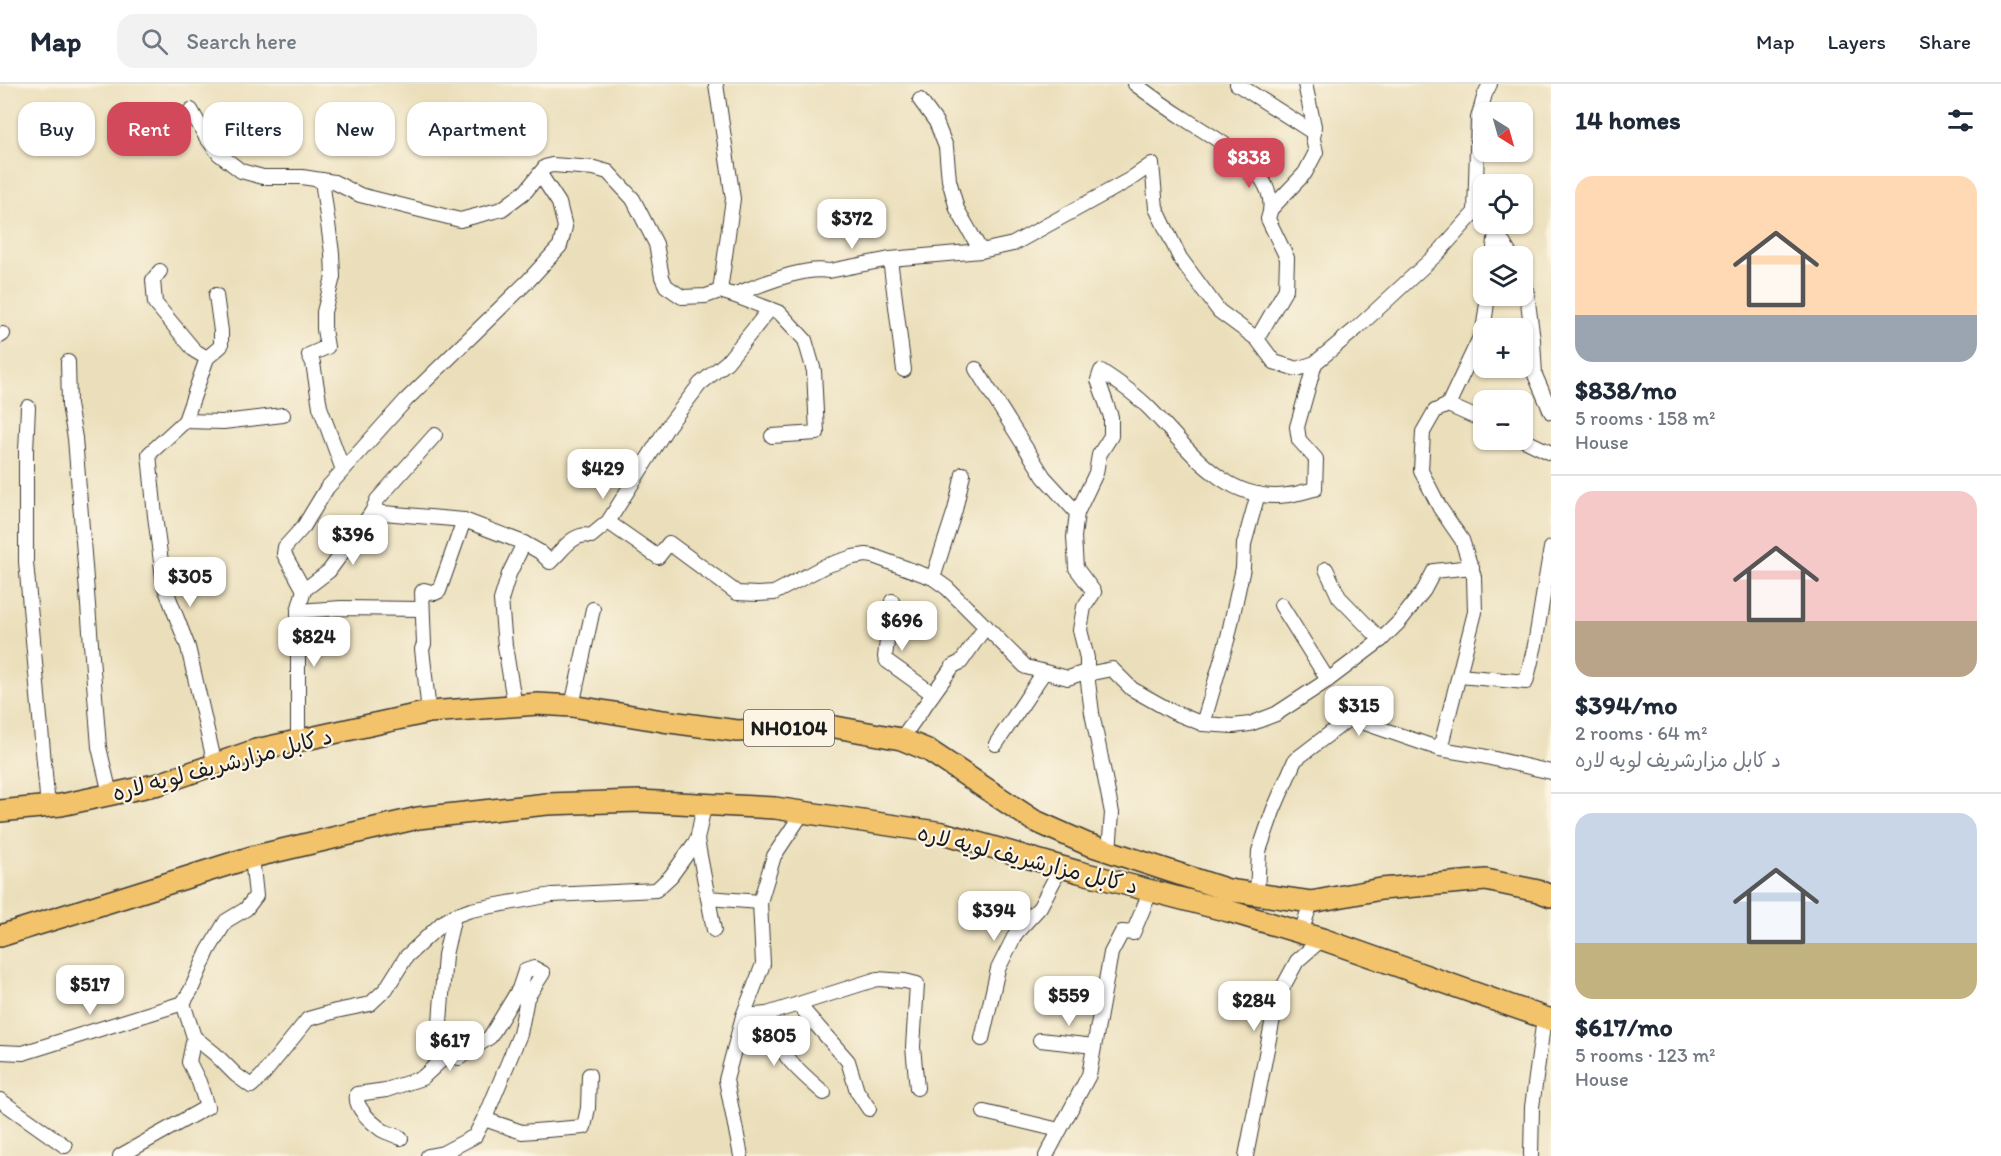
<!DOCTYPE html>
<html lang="en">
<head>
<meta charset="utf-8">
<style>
	:root { --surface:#fff; --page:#f2f2f3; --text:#1f2937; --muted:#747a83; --line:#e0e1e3; --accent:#d1495b }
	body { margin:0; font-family:Itim,"Playpen Sans Arabic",sans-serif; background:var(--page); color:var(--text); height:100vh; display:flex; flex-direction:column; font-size:22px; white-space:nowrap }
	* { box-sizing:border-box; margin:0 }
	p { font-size:20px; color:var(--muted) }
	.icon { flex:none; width:33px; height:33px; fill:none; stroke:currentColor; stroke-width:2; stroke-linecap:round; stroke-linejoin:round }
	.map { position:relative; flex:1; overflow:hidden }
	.drawer { display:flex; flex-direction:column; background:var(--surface); width:450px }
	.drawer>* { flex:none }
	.guide { position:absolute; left:18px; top:18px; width:570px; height:54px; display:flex; gap:12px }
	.needle { width:39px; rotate:143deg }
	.buttons { position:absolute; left:1473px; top:18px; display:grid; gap:12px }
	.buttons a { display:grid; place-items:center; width:60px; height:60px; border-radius:12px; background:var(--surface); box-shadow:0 2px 4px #0004; font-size:30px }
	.price { position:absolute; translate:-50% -51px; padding:0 14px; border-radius:12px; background:#fff; color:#222; font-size:20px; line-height:39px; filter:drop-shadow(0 2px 3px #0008) }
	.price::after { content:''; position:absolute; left:50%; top:36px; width:18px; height:14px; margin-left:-9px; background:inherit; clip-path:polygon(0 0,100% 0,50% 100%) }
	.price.on { background:var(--accent); color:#fff }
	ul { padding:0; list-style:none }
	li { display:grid; align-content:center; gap:12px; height:318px; padding:0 24px }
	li+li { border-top:2px solid var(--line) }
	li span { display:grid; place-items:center; height:186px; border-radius:18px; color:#555 }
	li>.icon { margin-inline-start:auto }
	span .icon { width:108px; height:108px; fill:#fffc; stroke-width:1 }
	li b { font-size:26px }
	h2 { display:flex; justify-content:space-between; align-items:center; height:72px; padding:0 24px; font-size:26px }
	.chip { padding:0 21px; border-radius:18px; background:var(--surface); box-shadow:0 2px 4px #0004; font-size:21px; line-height:54px }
	.chip.on { background:var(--accent); color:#fff }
	header { display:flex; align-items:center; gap:36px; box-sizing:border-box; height:84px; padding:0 30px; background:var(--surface); border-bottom:2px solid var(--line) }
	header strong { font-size:28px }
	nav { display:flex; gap:33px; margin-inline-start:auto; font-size:21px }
	.search { width:420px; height:54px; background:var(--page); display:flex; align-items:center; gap:15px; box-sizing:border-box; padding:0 21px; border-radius:18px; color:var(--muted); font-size:22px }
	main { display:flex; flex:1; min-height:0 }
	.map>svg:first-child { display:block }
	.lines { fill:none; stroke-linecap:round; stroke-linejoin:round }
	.minor-casing { stroke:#3b3934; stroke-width:16 }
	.trunk-casing { stroke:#3b3934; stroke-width:24 }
	.minor { stroke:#fff; stroke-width:14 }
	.trunk { stroke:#f2c36a; stroke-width:21 }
	.labels { text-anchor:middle; stroke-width:4.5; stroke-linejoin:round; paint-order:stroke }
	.shield { fill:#fcf5e5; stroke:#5f5d58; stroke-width:1.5 }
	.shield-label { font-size:21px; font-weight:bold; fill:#1c1c1c }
	.street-label { font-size:22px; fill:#1c1c1c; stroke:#fcf5e5 }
</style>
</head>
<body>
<header>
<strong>Map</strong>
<div class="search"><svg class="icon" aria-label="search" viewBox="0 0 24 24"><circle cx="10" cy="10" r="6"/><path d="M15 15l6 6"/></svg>Search here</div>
<nav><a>Map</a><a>Layers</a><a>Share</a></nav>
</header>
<main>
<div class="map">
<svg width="1551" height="1072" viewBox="0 0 1551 1072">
	<rect width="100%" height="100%" fill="#fcf5e5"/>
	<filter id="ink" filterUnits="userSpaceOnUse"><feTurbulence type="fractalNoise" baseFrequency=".0167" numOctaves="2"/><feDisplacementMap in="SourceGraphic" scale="12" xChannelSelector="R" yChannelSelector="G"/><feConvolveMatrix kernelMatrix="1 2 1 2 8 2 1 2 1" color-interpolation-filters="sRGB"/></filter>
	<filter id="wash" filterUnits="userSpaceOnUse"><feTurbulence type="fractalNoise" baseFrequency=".008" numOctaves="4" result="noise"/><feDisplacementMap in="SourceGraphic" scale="24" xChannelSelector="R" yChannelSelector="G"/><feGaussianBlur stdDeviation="1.35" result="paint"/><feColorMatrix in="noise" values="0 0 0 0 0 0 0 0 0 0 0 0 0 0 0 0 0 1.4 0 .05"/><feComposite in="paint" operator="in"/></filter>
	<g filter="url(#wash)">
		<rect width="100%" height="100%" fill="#ebdfbb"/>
	</g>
	<g filter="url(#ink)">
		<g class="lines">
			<g class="minor-casing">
				<g id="minor">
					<path d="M716,0L733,115L720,207"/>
					<path d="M1135,0C1151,12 1168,24 1185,35C1215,55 1285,90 1268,135L1287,174L1286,205L1257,255"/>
					<path d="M1237,0L1314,49"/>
					<path d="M920,16L936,38L946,63L949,96L957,125L981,167L1013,160L1129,96L1152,80L1156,124L1180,174L1219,227L1257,255L1274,278L1297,285L1315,279L1357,244L1438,169L1475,128L1484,127"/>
					<path d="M191,26L206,53L219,70L241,87L263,93H302L334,98L360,111L460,136L502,125L526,107L545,83L552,81L594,84L608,88L633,115L656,160L662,193L666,202L682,213L706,212L720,207L733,211L780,229L805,256L814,287L817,349L772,352"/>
					<path d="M322,96L332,169L333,193L324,228V245L327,263L309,271L313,279L320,323L343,386"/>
					<path d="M1271,125L1305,89L1316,68L1313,55L1314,42L1305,0"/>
					<path d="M1475,128L1478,34L1485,10L1490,0"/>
					<path d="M1496,147L1511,172"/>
					<path d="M1493,172L1497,140"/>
					<path d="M890,175L904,286"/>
					<path d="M160,187L153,196L155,219L195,267L207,274"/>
					<path d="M1522,196L1526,203L1533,256L1535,291L1551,328"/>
					<path d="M733,211C759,202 802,182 829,187L890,175L981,167"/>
					<path d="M0,252L3,250"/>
					<path d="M68,278L69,321L75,354L99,663L110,710"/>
					<path d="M976,285L1044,393L1077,429"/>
					<path d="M1448,321L1484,337"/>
					<path d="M28,323L26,367V478L48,723"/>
					<path d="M185,337L223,338L283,331"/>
					<path d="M1522,355L1551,369"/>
					<path d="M372,428L464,436L524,459L540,468L550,478C562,467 574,447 591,452L608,438L668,342L700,300L727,278L770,225"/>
					<path d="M608,438L658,473L669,459L737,509L758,510L774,509L825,482L853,473L866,471L873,472L933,494L947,504L1026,583L1068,594L1088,587"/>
					<path d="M1326,485L1339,513L1381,556"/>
					<path d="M933,494L955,426L963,390"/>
					<path d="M304,506L284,470L285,463L304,442L327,404L406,316L529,196L560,162L565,143L559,119L540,90"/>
					<path d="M892,517L885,573L887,577L933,610"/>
					<path d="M1281,521L1328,596"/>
					<path d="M298,527L341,524L422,525"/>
					<path d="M1087,590L1112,585L1132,605L1173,628L1203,640L1233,642L1250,640L1276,630L1328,596L1381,556L1400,537L1424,506L1434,487L1472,483"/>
					<path d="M1459,592L1526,598L1535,561L1551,464"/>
					<path d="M572,622L593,525"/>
					<path d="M515,623L505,562L501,516L509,490L524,459"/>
					<path d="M429,628L422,565L424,560L422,508L424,506L435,509L439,507L464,436"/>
					<path d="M1203,640L1228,553L1243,484L1244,460L1258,410"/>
					<path d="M901,655L953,582L961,578L986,542"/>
					<path d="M298,657V527L304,506L329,487L372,428L377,416L435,351"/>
					<path d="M996,660L1044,588"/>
					<path d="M1440,665L1475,528L1474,493L1462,456L1440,424L1421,387L1423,348L1435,327L1448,321L1483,247L1488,212"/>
					<path d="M215,681L188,563L164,501L155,432L149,370L185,337L207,274L221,262V247L216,211"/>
					<path d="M704,722L697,756L714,846"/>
					<path d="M1109,767L1112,729L1092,629L1087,590V574L1080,546L1084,523L1094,508L1076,484L1074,453L1077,429L1096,389L1099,371L1111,352V333L1098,296L1101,287C1118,298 1134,309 1149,324C1188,363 1224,420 1288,411C1297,410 1306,407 1315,405L1316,375L1299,356L1297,343L1315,279"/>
					<path d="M1257,810L1259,767L1273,727L1295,676L1350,634L1440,665L1482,672L1551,688"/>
					<path d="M708,814L760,818"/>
					<path d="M1301,849L1311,818"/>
					<path d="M183,919L194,953L215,970L236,991L251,1002L261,993L308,935L336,927L370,920L386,905L406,873L442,839L454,832L471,826L552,811L656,806L671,792L697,756"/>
					<path d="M798,920L848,977L857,1007L869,1025"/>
					<path d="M767,930C780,972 792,981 824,1009"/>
					<path d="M743,932L767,930L877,895L905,897L917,900L913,963L917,1004"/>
					<path d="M982,955L998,885L1016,849L1040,823L1061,783"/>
					<path d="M1040,956L1094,962"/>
					<path d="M0,968L23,969L183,919L191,906L208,867L226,837L246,825L256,812L252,773"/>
					<path d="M0,1016L65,1062"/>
					<path d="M984,1028L1059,1046"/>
					<path d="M484,1035L522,1048L584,1043L588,1024L589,991"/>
					<path d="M401,1054C395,1051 387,1049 382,1046C371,1038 354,1023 357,1010L386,1006L422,994L447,971"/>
					<path d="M120,1072L207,1023L199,998L189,978L194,953"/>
					<path d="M428,1072L443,1069L475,1052L488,1027L520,950L527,914L543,889L534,884L525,887L519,905L490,953L459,974L447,971L439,952L445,871L454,832"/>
					<path d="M741,1072L726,996L743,932L763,880L760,818L774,772L803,728"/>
					<path d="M1046,1072L1089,991L1111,869L1122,848L1133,849L1151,806"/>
					<path d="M1246,1072L1277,914L1297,877L1322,855"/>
					<path d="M1531,1072L1532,1023L1544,934"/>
				</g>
			</g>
			<g class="trunk-casing">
				<g id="trunk">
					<path d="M0,727L61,721L159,700L256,666L429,628L538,620L572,622L663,637L737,647L830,642L901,655L928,666L1033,736L1087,760L1228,806L1311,818L1381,805L1486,796L1538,807L1551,812"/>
					<path d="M0,852L252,773L418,734L547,720L639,717L775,724L943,749L1079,788L1232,828L1322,855L1551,936"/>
				</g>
			</g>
			<use href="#minor" class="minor"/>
			<use href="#trunk" class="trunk"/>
		</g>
	</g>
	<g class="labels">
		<rect class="shield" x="744" y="626" width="90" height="36" rx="4.5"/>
		<g class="shield-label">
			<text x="789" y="651">NH0104</text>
		</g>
		<g class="street-label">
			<text transform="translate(222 680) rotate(-15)" y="8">د کابل مزارشریف لویه لاره</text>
			<text transform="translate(1028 775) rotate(14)" y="8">د کابل مزارشریف لویه لاره</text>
		</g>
	</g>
</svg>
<div class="buttons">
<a><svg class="needle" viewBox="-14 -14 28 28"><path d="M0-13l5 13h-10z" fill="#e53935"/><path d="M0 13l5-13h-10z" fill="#747a83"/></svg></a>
<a><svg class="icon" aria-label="locate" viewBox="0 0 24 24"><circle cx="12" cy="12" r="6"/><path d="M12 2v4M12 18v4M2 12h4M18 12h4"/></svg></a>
<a><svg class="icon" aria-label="layers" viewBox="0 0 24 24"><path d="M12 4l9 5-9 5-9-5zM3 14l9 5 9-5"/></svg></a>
<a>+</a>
<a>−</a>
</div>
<b class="price on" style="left:1249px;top:105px">$838</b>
<b class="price" style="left:852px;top:166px">$372</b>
<b class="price" style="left:603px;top:416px">$429</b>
<b class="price" style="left:353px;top:482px">$396</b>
<b class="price" style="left:190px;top:524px">$305</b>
<b class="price" style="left:902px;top:568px">$696</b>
<b class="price" style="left:314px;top:584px">$824</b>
<b class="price" style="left:1359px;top:653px">$315</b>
<b class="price" style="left:994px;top:858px">$394</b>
<b class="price" style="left:90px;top:932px">$517</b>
<b class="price" style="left:1069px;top:943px">$559</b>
<b class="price" style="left:1254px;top:948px">$284</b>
<b class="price" style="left:774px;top:983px">$805</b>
<b class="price" style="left:450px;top:988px">$617</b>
<div class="guide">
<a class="chip">Buy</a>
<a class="chip on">Rent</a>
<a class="chip">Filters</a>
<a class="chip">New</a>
<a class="chip">Apartment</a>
</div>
</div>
<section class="drawer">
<h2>14 homes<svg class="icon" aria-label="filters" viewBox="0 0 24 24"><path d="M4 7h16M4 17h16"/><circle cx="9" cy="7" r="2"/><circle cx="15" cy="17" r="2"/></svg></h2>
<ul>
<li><span style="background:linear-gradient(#ffd9b3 75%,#9aa5b1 0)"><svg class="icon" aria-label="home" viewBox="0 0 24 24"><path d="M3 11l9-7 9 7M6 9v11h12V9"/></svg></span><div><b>$838/mo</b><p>5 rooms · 158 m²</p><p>House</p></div></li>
<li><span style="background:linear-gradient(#f6c9c9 70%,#b9a48a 0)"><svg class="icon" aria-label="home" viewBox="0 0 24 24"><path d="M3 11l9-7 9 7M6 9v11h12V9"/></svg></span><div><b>$394/mo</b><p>2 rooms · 64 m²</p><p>د کابل مزارشریف لویه لاره</p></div></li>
<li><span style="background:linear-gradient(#c9d6e8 70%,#c2b280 0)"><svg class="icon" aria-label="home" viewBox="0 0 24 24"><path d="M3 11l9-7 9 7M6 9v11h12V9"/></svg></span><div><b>$617/mo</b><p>5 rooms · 123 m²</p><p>House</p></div></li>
</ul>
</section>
</main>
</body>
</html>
